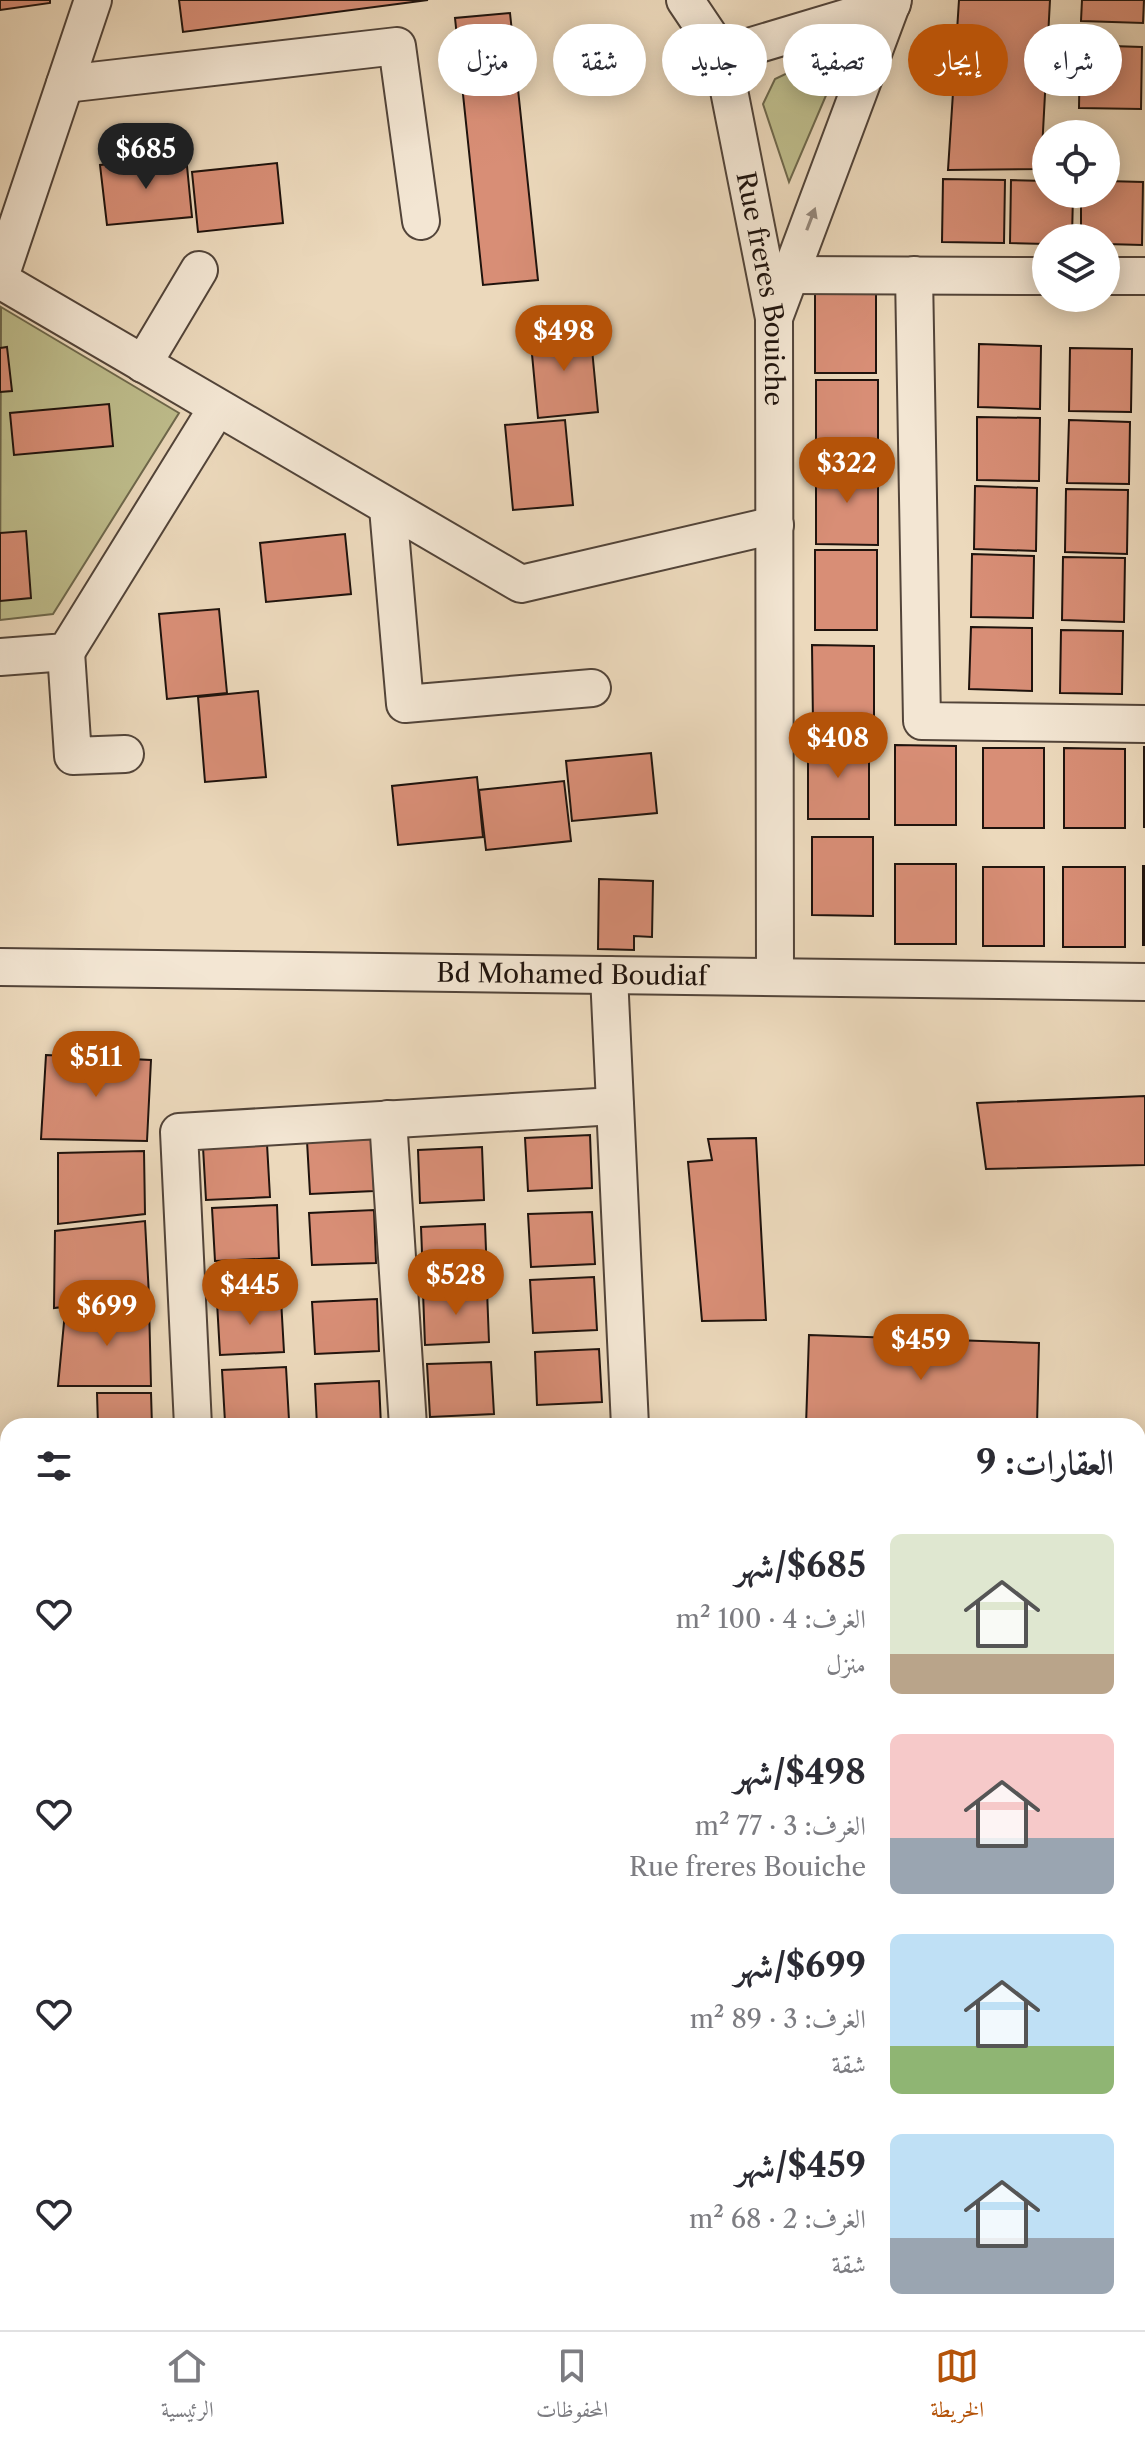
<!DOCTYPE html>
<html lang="ar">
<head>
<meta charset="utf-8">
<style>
	:root { --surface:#fff; --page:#f2f2f3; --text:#2b2b33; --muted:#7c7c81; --line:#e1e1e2; --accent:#b45309 }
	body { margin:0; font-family:"Libre Caslon Text",Amiri,serif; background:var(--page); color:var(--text); direction:rtl; height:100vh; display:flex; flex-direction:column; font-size:30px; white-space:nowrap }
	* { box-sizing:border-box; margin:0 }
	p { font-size:26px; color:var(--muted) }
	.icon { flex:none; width:44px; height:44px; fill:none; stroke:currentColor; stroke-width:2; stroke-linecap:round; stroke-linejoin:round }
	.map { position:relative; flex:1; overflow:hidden; direction:ltr }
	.sheet { position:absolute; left:0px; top:1418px; width:1146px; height:912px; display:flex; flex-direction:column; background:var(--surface); border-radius:24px 24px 0 0; box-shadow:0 4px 20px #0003; direction:rtl }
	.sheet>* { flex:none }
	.banner { position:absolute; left:24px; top:24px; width:1098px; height:72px; direction:rtl; display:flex; gap:16px }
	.controls { position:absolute; left:1032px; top:120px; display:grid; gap:16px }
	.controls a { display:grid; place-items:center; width:88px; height:88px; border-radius:50%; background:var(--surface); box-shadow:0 4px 20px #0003; font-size:40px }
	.price { position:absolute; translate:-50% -68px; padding:0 18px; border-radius:28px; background:var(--accent); color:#fff; font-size:26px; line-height:52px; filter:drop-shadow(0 2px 4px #0008) }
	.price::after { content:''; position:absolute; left:50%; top:48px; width:24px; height:18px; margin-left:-12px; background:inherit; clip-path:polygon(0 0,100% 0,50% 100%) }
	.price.on { background:#222; color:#fff }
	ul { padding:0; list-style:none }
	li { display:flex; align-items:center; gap:24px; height:200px; padding:0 32px }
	li span { display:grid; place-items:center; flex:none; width:224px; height:160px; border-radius:12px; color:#555 }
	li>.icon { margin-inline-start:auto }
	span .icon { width:96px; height:96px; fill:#fffc; stroke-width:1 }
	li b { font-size:34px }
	h2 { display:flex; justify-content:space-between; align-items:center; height:96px; padding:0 32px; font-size:34px }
	.chip { padding:0 28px; border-radius:36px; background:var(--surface); box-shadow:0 4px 20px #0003; font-size:28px; line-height:72px }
	.chip.on { background:var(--accent); color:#fff }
	.dock { display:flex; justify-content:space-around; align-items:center; height:112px; border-top:2px solid var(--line); background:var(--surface); font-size:22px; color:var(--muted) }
	.dock a { display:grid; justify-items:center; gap:4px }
	.dock .on { color:var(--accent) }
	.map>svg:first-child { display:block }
	.green { fill:#bebd8c; stroke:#6e684c; stroke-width:2 }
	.building { fill:#d88e76; stroke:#1f130d; stroke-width:2 }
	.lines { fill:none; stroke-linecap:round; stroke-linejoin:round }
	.street-casing { stroke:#524439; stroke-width:40 }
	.secondary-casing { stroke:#1f130d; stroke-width:48 }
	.primary-casing { stroke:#1f130d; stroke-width:48 }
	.street { stroke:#f3e6d3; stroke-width:36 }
	.secondary { stroke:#f3e6d3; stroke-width:44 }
	.primary { stroke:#ecd9bc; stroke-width:44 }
	.oneway { fill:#94877a }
	.labels { text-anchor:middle; stroke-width:6; stroke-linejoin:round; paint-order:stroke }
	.street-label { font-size:26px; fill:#1f130d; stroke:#f3e6d3 }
</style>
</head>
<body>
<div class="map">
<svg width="1145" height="2330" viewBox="0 0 1145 2330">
	<rect width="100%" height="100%" fill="#ecd9bc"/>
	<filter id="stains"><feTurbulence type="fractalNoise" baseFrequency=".0025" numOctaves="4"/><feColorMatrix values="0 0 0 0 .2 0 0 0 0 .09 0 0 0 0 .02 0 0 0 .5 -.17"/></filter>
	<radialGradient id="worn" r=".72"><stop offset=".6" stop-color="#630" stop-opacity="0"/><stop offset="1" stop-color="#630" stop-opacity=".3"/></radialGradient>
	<g class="green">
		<path d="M848,44L789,182L763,104L775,79Z"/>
		<path d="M1,307L179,413L53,614L0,620Z"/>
	</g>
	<g class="building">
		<path d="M0,0H50V3L0,10Z"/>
		<path d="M179,0H428L183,32Z"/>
		<path d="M959,0H1050L1041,169L948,170Z"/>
		<path d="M1082,0H1144L1143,23L1081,21Z"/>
		<path d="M510,13L538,280L483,285L455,18Z"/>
		<path d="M1080,45L1142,47L1141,109L1079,108Z"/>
		<path d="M186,156L192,217L107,225L100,165Z"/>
		<path d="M277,163L283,223L198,232L192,172Z"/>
		<path d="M943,179L1005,180L1004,243L942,242Z"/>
		<path d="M1011,180L1046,181V194H1073L1072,238H1046V244L1010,243Z"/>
		<path d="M1106,181L1143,182L1142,245L1106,244V238H1081V194H1106Z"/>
		<rect x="815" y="294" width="61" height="79"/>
		<path d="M590,328L598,412L538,418L530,333Z"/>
		<path d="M979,344L1041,346L1040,409L978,407Z"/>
		<path d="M7,347L12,391L0,392V348Z"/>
		<path d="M1070,348L1132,349L1131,412L1069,411Z"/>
		<rect x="816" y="380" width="62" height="80"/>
		<path d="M109,404L113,446L14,455L10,413Z"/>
		<path d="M977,417L1040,418L1039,481L977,480Z"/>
		<path d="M565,420L573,505L513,510L505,425Z"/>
		<path d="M1069,420L1130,422L1129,484L1067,483Z"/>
		<path d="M816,465H878V545L816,544Z"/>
		<path d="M975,486L1037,488L1036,551L974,549Z"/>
		<path d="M1066,489L1128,490L1127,554L1065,552Z"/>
		<path d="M26,531L31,598L0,601V533Z"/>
		<path d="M345,534L351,594L266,602L260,543Z"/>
		<rect x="815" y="550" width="62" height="80"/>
		<path d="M972,554L1034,556L1033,618L971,617Z"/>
		<path d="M1063,557L1125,558L1124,622L1062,620Z"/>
		<path d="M219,609L227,693L167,699L159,614Z"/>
		<path d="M971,627L1032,628V691L969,689Z"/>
		<path d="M1061,630L1123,631L1122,694L1060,693Z"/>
		<path d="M812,645L874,646V725L813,724Z"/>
		<path d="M258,691L266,777L205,782L198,697Z"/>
		<rect x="808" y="741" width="61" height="78"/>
		<path d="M895,745L956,746V825H895Z"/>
		<rect x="1144" y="747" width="1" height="80"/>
		<rect x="983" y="748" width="61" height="80"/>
		<path d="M1064,748L1125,749V828H1064Z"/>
		<path d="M651,753L657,813L572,821L566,761Z"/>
		<path d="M477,777L483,837L398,845L392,786Z"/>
		<path d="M564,781L571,841L486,850L479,790Z"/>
		<path d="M812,837H873V916L812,915Z"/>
		<rect x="895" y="864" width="61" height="80"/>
		<rect x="1143" y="866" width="2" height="79"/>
		<rect x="983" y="867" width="61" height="79"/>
		<rect x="1063" y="867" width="62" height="80"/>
		<path d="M599,879L653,881L652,937L634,936V950L598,949Z"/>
		<path d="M46,1055L151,1060L147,1141L41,1139Z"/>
		<path d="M1145,1096V1165L986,1169L977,1103Z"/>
		<path d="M590,1135L592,1188L528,1191L525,1138Z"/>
		<path d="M756,1138L766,1320L702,1321L688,1162L712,1160L708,1139Z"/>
		<path d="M372,1139L374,1191L310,1194L307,1141Z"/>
		<path d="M267,1144L270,1197L206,1200L203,1147Z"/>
		<path d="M482,1147L484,1200L420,1203L418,1150Z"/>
		<path d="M144,1151L145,1214L58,1224V1153Z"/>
		<path d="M277,1205L279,1258L215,1261L212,1208Z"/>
		<path d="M374,1210L376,1263L312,1265L309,1213Z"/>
		<path d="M592,1212L595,1264L531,1267L528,1214Z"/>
		<path d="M145,1221L149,1296L54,1308L55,1231Z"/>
		<path d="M485,1224L487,1277L423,1279L421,1227Z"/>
		<path d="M594,1277L597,1330L533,1333L530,1280Z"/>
		<path d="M487,1290L489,1342L425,1345L423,1292Z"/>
		<path d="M281,1299L284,1352L220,1355L217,1302Z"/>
		<path d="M377,1299L379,1351L315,1354L312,1302Z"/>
		<path d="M149,1304L151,1386H58L65,1312Z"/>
		<path d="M809,1335L1039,1343L1037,1426H806Z"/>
		<path d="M599,1349L602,1402L537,1405L535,1352Z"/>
		<path d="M491,1362L494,1414L430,1417L427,1364Z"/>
		<path d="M286,1367L289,1420L225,1422L222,1370Z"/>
		<path d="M379,1381L381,1426H317L315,1384Z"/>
		<path d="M97,1393H151L152,1426H98Z"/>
		<path d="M5,1472H8V1564L0,1563Z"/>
		<rect x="1138" y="1568" width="7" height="70"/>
		<path d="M3,1576H8V1638L0,1637Z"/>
		<path d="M0,1643L8,1644V1720L0,1718Z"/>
		<rect x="1138" y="1793" width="7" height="219"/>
		<path d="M7,1836H8V1958L0,1957V1904Z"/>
		<path d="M0,1965L8,1966V2058L0,2057Z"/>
		<path d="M0,2065L8,2067V2161H0Z"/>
		<path d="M1138,2223L1141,2296H1138Z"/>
		<path d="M146,2322H227L225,2330H163Z"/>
		<path d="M242,2322H287L285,2330H256L241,2326Z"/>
		<path d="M300,2322H353L351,2330H328Z"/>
		<path d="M376,2322H411L432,2330H372Z"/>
		<path d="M1052,2322H1126L1125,2330H1052Z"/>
		<path d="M1028,2325V2330H970Z"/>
	</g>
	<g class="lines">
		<g class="street-casing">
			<g id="street">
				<path id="s1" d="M685,0L722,55L774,318L775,977"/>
				<path d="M722,55L892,4"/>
				<path d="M65,84L397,46L421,221"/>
				<path d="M790,275L1046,276"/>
				<path d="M914,275L922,721L1145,724"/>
				<path d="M1106,276H1145"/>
				<path d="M0,277L93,0"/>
				<path d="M0,280L521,584L775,525"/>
				<path d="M774,318L893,0"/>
				<path d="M143,364L199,270"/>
				<path d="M388,508L405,704L592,688"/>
				<path d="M66,652L73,756L125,754"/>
				<path d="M0,657L66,652L217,408"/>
				<path id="s2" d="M0,967L1145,982"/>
				<path d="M609,975L630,1426"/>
				<path d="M388,1119L408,1426"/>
				<path d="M193,1426L179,1132L615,1106"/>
			</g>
		</g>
		<g class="secondary-casing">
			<g id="secondary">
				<path d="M1138,2163H1145"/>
				<path d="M0,2187L8,2188"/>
				<path d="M0,2239L8,2236"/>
			</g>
		</g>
		<g class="primary-casing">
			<path id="primary" d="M13,2322L41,2330"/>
		</g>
		<use href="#street" class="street"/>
		<use href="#secondary" class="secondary"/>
		<use href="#primary" class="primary"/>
	</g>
	<defs><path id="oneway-solid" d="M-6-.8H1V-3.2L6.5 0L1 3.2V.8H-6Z" transform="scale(2)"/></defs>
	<use class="oneway" href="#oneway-solid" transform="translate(811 219) rotate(-69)"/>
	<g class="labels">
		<g class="street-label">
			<text dy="9" stroke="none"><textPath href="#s1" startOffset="304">Rue freres Bouiche</textPath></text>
			<text dy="9" stroke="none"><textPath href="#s2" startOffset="572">Bd Mohamed Boudiaf</textPath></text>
		</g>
	</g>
	<rect width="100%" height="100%" filter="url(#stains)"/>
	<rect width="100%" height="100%" fill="url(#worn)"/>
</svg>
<div class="controls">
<a><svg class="icon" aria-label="locate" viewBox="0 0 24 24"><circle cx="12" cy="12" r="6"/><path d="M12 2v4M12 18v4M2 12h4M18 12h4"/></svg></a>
<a><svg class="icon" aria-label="layers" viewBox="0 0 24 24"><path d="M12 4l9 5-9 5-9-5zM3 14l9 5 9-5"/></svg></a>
</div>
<b class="price on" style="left:146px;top:191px">$685</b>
<b class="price" style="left:564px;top:373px">$498</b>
<b class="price" style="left:847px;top:505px">$322</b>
<b class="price" style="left:838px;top:780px">$408</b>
<b class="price" style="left:96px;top:1099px">$511</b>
<b class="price" style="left:456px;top:1317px">$528</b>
<b class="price" style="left:250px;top:1327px">$445</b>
<b class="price" style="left:107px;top:1348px">$699</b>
<b class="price" style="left:921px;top:1382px">$459</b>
<div class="banner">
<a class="chip">شراء</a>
<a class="chip on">إيجار</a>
<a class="chip">تصفية</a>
<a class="chip">جديد</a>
<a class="chip">شقة</a>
<a class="chip">منزل</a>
</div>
<section class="sheet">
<h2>العقارات: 9<svg class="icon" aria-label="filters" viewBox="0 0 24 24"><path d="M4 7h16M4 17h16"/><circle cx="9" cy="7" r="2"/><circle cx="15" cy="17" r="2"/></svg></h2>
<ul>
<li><span style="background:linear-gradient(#dfe7d0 75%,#b9a48a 0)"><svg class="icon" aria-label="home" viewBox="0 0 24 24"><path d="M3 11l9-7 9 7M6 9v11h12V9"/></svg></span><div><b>$685/شهر</b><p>الغرف: 4 · 100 m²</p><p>منزل</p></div><svg class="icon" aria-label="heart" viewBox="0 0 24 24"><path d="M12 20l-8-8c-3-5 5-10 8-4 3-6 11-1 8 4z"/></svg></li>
<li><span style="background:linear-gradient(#f6c9c9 65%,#9aa5b1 0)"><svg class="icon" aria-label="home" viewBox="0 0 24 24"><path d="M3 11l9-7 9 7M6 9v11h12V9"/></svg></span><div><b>$498/شهر</b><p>الغرف: 3 · 77 m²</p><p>Rue freres Bouiche</p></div><svg class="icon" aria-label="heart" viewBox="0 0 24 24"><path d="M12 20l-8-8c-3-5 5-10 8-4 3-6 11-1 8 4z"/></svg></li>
<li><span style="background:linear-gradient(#bfe0f5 70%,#8fb573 0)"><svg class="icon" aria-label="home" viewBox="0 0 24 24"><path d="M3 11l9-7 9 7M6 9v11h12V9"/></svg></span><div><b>$699/شهر</b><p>الغرف: 3 · 89 m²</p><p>شقة</p></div><svg class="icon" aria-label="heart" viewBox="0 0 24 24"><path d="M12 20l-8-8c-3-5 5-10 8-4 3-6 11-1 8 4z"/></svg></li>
<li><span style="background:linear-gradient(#bfe0f5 65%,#9aa5b1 0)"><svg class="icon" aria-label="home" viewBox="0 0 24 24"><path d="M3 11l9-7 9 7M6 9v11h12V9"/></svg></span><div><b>$459/شهر</b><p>الغرف: 2 · 68 m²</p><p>شقة</p></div><svg class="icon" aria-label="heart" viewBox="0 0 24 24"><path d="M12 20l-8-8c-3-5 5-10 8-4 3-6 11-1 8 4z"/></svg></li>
</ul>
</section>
</div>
<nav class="dock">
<a class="on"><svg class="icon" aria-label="map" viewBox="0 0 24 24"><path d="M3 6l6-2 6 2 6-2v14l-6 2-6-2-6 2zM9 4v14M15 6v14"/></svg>الخريطة</a>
<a><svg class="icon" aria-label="saved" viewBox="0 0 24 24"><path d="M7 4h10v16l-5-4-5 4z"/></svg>المحفوظات</a>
<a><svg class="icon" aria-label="home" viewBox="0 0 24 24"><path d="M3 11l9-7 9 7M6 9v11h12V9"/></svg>الرئيسية</a>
</nav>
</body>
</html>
